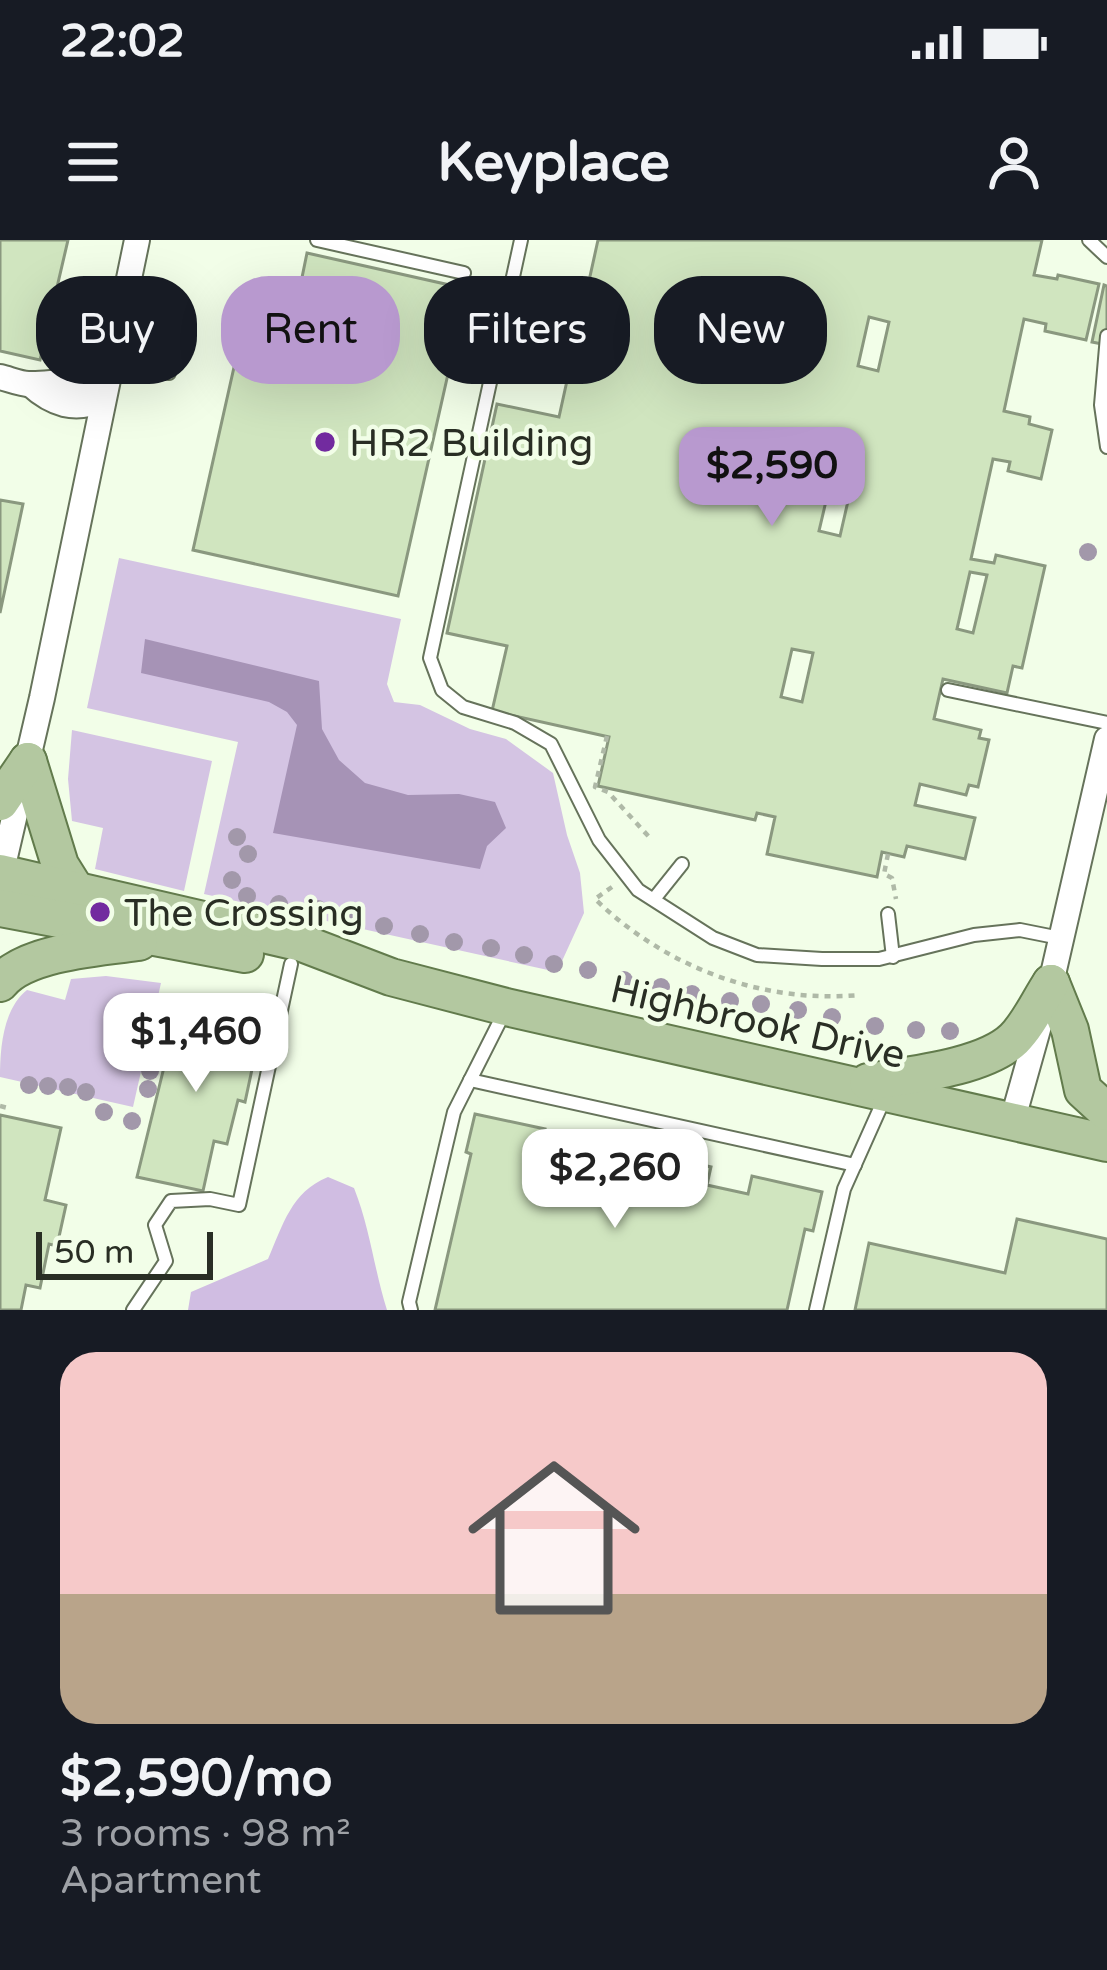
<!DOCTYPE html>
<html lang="en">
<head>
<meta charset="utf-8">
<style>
	:root { --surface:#171b24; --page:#242831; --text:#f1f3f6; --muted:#9ea1a6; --line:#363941; --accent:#b899cf }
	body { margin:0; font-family:"Varela Round",sans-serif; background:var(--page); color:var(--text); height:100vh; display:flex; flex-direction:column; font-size:45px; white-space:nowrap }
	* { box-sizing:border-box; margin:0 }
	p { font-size:39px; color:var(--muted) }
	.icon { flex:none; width:66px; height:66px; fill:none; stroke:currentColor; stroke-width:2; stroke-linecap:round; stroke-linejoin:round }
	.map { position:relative; height:1070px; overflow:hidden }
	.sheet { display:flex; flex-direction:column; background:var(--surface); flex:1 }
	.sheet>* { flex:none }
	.banner { position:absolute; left:36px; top:36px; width:1035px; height:108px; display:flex; gap:24px }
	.scale { position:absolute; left:36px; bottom:30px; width:177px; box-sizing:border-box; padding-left:12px; border:6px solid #292e24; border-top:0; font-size:33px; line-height:42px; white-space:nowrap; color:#292e24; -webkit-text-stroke:9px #f2fee8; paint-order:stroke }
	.price { position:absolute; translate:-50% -102px; padding:0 27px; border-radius:24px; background:#fff; color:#222; font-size:39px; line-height:78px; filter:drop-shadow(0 3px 6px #0008) }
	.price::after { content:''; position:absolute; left:50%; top:72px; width:36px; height:27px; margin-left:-18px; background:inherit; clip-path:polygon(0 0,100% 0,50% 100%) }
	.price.current { background:var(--accent); color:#111 }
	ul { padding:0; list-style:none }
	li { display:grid; align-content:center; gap:24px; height:636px; padding:0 60px }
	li+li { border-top:3px solid var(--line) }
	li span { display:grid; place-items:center; height:372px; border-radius:36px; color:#555 }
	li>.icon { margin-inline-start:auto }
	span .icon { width:216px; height:216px; fill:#fffc; stroke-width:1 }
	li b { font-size:51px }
	.chip { padding:0 42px; border-radius:48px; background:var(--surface); box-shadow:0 12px 48px #0002; font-size:42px; line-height:108px }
	.chip.current { background:var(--accent); color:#111 }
	.status { display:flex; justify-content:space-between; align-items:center; height:84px; padding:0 60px; background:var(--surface); direction:ltr }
	.status svg { height:33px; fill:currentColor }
	header { display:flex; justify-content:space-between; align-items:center; height:156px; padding:0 60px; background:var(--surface); font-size:54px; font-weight:700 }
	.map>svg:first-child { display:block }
	.green { fill:#d4c4e3 }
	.forest { fill:#d0bde2 }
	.water { fill:#a693b6 }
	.building { fill:#d0e5bf; stroke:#8a987f; stroke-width:3; fill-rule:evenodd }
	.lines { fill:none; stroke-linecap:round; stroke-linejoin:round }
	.service-casing { stroke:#66735b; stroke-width:16 }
	.minor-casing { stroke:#66735b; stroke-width:28 }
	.primary-casing { stroke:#627b4c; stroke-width:40 }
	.path { stroke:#afb9a7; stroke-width:4.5; stroke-dasharray:6 6; stroke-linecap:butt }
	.service { stroke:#fff; stroke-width:12 }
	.minor { stroke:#fff; stroke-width:24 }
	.primary { stroke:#b3c8a0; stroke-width:36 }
	.tree { fill:#a298aa }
	.poi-dot { fill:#722b9f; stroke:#f2fee8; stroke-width:4.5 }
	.labels { text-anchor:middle; stroke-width:9; stroke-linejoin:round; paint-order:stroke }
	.poi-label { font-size:39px; fill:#292e24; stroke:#f2fee8; text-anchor:start }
	.street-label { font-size:39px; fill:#292e24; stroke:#f2fee8 }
</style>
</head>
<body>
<div class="status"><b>22:02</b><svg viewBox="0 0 49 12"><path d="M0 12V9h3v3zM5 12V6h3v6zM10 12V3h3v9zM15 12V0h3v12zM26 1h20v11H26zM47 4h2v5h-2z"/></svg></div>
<header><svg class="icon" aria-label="menu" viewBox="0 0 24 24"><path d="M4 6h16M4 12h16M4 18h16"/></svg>Keyplace<svg class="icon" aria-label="person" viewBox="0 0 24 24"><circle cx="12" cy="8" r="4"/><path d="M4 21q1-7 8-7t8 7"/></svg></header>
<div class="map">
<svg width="1107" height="1070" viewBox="0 0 1107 1070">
	<rect width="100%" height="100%" fill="#f2fee8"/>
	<g class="green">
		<path d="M119,318L401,379L387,444L394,462L420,465L470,489L506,499L553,533L567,595L580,633L584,673L557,732L204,654L238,502L87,468Z"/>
		<path d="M72,490L212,521L184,651L95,629L103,588L72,581L68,539Z"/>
		<path d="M106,736L161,743L133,867L0,837C0,808 3,769 27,750L65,760L71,739Z"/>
	</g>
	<path class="forest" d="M328,937L354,948C370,988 374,1029 387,1070H188L191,1052L268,1019C283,985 291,952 328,937Z"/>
	<path class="water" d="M145,399L319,441L322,489L339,520L365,543L408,555L459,554L495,562L506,588L487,606L480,629L273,593L297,485L287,472L269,462L141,433Z"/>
	<g class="building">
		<path d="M0,0H68L40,120L0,111Z"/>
		<path d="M598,0H1042L1034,35L1057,39L1058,35L1099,44L1086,100L1045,91L1046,84L1024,79L1004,171L1030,177L1029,184L1052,190L1041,239L1008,231L1010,222L993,219L971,319L994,323L996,315L1045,326L1022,428L1013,426L1007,453L943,439L934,479L981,490L979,498L989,500L978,547L969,545L966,555L920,544L915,565L975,578L965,619L907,606L904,617L882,612L877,637L767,614L775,577L757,573L755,580L598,546L609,497L492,471L507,406L447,393L497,164L559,177ZM869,77L889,82L878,131L858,126ZM830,244L851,248L840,296L819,291ZM970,332L987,335L973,393L957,389ZM792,409L813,413L802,462L781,457Z"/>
		<path d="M307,13L454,46L444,91L457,94L398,356L193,310L252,47L298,57Z"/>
		<path d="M1104,45L1107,46V105L1092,102Z"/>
		<path d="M0,260L23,264L0,373Z"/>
		<path d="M181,758L243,772L233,816L254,820L245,862L238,860L227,904L214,901L203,951L137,937Z"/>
		<path d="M475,874L545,889L541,907L581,916L585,898L711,927L707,945L748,954L752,936L822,952L813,991L805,989L787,1070H435L471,914L466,912Z"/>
		<path d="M0,875L61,888L45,960L66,965L57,1006L49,1004L40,1048L26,1045L21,1070H0Z"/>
		<path d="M1017,979L1107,999V1070H855L869,1003L1005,1033Z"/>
	</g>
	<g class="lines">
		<g class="service-casing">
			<g id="service">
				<path d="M317,0L464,33"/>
				<path d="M521,0L430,418L442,450L463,467L515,483L551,504L599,600L638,650L713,698L757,715L822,719H879L974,695L1020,690L1060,698"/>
				<path d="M1089,0L1107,17"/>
				<path d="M123,72L180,85"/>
				<path d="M1107,96L1101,165L1107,207"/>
				<path d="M113,118L169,133"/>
				<path d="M948,450L1107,483"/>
				<path d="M654,659L682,624"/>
				<path d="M888,674L893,717"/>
				<path d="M470,840L855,925"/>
				<path d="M133,1070L166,1021L155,985L171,961L210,959L239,965L291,724"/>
				<path d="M411,1070L409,1062L454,872L505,771"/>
				<path d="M816,1070L844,949L886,855"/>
			</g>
		</g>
		<g class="minor-casing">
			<g id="minor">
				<path d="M0,137C9,139 20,144 29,144C58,145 81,132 103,160"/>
				<path d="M30,144C53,165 74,171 103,160"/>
				<path d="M1,634L42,458L137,0"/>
				<path d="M1012,882L1051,743L1107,499"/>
			</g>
		</g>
		<g class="primary-casing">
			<g id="primary">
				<path d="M28,521L60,625L75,649"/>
				<path d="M0,562L28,521"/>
				<path d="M0,633L302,703L391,737L506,767L1107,903"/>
				<path d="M0,668L245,714"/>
				<path d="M0,743C25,712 100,707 139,702"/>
				<path d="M1051,743L1070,790L1083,850L1107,872"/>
				<path d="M868,842C909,835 984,828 1014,799C1029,784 1039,761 1051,743"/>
			</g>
		</g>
		<g class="path">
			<path d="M607,496L595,547L608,552L650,598"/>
			<path d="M888,614L884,634L892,638L896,659"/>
			<path d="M612,647L595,659C665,727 762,764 860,755"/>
			<path d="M0,866L8,868"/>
		</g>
		<use href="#service" class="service"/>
		<use href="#minor" class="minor"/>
		<use href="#primary" class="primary"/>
	</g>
	<g class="tree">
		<circle cx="1088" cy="312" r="9"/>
		<circle cx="237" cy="597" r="9"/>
		<circle cx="248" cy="614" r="9"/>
		<circle cx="232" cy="640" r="9"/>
		<circle cx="247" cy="656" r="9"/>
		<circle cx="279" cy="664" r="9"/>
		<circle cx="318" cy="669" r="9"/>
		<circle cx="352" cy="678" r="9"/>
		<circle cx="384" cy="686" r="9"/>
		<circle cx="420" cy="694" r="9"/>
		<circle cx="454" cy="702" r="9"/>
		<circle cx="491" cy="708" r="9"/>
		<circle cx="524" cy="715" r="9"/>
		<circle cx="554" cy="724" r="9"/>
		<circle cx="588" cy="730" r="9"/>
		<circle cx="624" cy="740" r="9"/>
		<circle cx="661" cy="747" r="9"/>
		<circle cx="692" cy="754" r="9"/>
		<circle cx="730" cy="761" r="9"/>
		<circle cx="761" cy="764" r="9"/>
		<circle cx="798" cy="770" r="9"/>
		<circle cx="832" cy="777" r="9"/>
		<circle cx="875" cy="786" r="9"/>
		<circle cx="916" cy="790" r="9"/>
		<circle cx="950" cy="791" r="9"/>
		<circle cx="157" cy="800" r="9"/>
		<circle cx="150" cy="831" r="9"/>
		<circle cx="29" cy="845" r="9"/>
		<circle cx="48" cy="846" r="9"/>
		<circle cx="68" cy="847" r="9"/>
		<circle cx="148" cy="849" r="9"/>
		<circle cx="86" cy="852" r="9"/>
		<circle cx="104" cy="872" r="9"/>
		<circle cx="132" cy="881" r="9"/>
	</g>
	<g class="poi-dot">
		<circle cx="325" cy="202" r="12"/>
		<circle cx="100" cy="672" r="12"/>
	</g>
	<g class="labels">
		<g class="poi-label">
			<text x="349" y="216">HR2 Building</text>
			<text x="124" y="686">The Crossing</text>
		</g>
		<g class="street-label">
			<text transform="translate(758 781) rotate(13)" y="14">Highbrook Drive</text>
		</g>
	</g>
</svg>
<div class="scale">50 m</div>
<b class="price current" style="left:772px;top:289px">$2,590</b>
<b class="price" style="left:196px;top:855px">$1,460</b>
<b class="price" style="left:615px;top:991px">$2,260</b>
<div class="banner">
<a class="chip">Buy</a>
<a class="chip current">Rent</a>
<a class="chip">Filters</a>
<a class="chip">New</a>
</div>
</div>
<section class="sheet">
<ul>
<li><span style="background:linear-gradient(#f6c9c9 65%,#b9a48a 0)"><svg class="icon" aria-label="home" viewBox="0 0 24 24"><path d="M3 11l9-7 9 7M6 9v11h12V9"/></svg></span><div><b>$2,590/mo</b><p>3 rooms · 98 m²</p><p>Apartment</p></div></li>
</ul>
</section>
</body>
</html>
